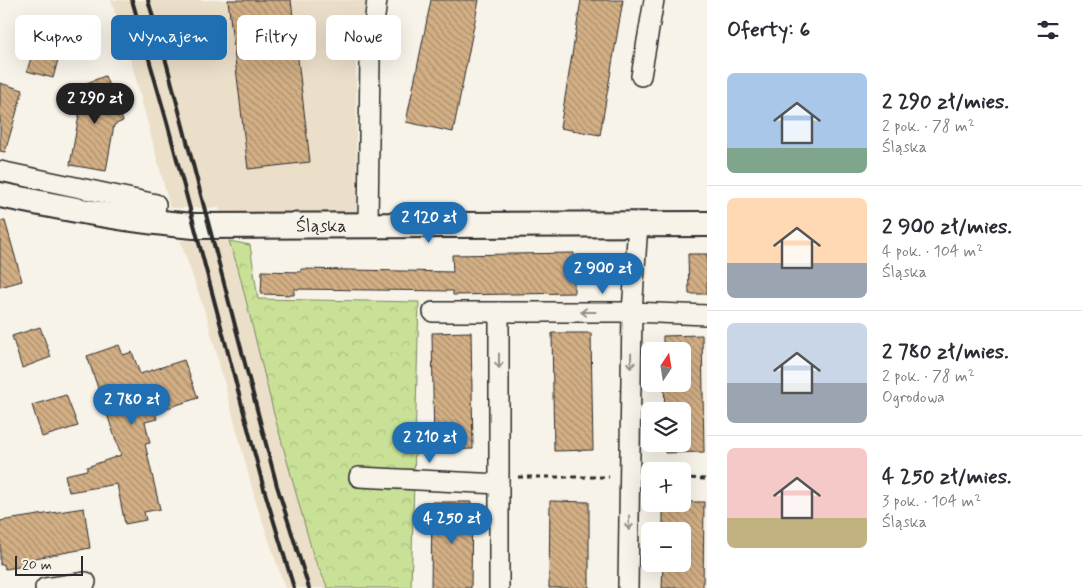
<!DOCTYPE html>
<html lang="pl">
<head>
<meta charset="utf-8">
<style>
	:root { --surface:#fff; --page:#f2f2f3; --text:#2b2b33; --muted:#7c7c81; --line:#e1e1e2; --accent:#1f6fb2 }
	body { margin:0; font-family:Mynerve,sans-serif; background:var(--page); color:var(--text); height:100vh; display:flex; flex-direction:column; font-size:19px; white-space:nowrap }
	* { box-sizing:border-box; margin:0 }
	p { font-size:16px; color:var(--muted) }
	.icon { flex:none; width:28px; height:28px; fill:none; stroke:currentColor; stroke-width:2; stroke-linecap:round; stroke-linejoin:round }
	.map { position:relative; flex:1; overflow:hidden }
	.drawer { display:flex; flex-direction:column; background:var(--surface); width:375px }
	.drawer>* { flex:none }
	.guide { position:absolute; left:15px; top:15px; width:475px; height:45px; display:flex; gap:10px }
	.needle { width:32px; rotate:12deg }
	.controls { position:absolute; left:641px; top:342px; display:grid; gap:10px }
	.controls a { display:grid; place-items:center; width:50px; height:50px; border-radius:8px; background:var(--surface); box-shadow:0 5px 20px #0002; font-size:25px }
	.scale { position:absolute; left:15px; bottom:12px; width:68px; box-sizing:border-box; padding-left:5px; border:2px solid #2b2b2b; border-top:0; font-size:14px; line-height:18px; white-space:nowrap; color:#2b2b2b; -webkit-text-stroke:4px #f7f3e8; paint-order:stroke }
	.price { position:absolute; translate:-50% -42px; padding:0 11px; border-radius:18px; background:var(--accent); color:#fff; font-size:16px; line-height:32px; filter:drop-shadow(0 1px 2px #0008) }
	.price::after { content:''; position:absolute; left:50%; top:30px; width:15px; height:11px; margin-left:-8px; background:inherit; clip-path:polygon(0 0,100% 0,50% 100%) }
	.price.on { background:#222; color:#fff }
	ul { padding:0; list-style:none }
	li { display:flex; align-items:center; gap:15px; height:125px; padding:0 20px }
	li+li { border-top:1px solid var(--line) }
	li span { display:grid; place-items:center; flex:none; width:140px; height:100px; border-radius:8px; color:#555 }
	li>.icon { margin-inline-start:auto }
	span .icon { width:60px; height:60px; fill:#fffc; stroke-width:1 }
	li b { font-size:21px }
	h2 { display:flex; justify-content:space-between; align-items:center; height:60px; padding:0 20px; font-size:21px }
	.pill { padding:0 18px; border-radius:8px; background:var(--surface); box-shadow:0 5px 20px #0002; font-size:18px; line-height:45px }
	.pill.on { background:var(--accent); color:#fff }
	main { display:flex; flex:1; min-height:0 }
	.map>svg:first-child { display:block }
	.built { fill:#ecdfca }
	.forest { fill:url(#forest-crowns); stroke:#7a8661 }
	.building { fill:url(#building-back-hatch); stroke:#2b2b2b }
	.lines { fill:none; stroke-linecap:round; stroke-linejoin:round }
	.minor-casing { stroke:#2b2b2b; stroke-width:22 }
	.tertiary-casing { stroke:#2b2b2b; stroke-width:28 }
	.path { stroke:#2b2b2b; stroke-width:3; stroke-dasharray:5 4; stroke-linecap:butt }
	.minor { stroke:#f7f3e8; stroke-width:19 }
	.tertiary { stroke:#f7f3e8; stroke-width:24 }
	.rail { stroke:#2b2b2b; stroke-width:4 }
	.oneway { stroke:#918f8a }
	.labels { text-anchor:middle; stroke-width:4; stroke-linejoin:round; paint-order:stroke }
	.street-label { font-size:18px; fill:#2b2b2b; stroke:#f7f3e8 }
</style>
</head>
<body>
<main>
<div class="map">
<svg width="707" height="588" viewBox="0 0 707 588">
	<defs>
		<pattern id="forest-crowns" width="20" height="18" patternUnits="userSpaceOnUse" patternTransform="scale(1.25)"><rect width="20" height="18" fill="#c9e197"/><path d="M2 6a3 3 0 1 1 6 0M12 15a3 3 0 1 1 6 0" fill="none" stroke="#adc182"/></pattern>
		<pattern id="building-back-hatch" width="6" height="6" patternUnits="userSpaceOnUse" patternTransform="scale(1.25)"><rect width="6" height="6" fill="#d3af85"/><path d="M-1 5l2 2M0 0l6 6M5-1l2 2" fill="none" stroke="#ab8f6d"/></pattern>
	</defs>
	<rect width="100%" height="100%" fill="#f7f3e8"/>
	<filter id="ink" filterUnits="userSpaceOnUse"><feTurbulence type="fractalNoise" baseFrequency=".02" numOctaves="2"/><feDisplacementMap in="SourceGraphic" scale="10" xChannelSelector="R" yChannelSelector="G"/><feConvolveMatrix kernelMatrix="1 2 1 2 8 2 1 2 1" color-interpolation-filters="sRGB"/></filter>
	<g filter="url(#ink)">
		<g class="built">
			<path d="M111,0H368L356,64L357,215L223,221L219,208H170L133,68Z"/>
			<path d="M180,240L229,241L238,268L274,414L314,558L328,588H285L255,499L207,318Z"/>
		</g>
		<path class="forest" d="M229,241L250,245L258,299L419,302L411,588H328L314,558L274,414L238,268Z"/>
		<g class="building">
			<path d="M228,0H291L310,162L248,169Z"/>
			<path d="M431,0H479L453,132L406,122Z"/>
			<path d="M581,0H623L600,135L560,128Z"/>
			<path d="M34,48L59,56L53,78L27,71Z"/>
			<path d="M105,76L123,121L114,125L106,171L70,165L80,110L71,89Z"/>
			<path d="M0,83L23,90L5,152L0,151Z"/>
			<path d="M0,221H5L22,281L0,287Z"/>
			<path d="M574,253V293L453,295V291L294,289V295L261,294L262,271L301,272V269L453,272L452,255Z"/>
			<path d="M688,254H707V294H689Z"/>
			<path d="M40,327L51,357L22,368L12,336Z"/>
			<path d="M471,332L473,449L434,450L432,333Z"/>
			<path d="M552,333H591L593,450L554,451Z"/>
			<path d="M702,335L704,452L665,453V444H682V411H665L664,384H682V351H663V336Z"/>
			<path d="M119,345L123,355L132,352L140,374L184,360L198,398L155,412L157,419L145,422L150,443L145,444L160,509L144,512L146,520L125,524L117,484L69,492L65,475L87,470V467L121,455L87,356Z"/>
			<path d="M66,395L78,426L42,437L32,405Z"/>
			<path d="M550,501L589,502V588H549Z"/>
			<path d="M432,502H472L471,588H431Z"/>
			<path d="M682,502H704L703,588H662L663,564H682V531H663V504H682Z"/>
			<path d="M84,508L90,548L24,560L25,566L5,569L4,564L0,565V521Z"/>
		</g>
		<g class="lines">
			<g class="minor-casing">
				<g id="minor">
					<path d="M641,76L654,0"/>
					<path d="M0,171L156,204L154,223"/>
					<path d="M368,225L370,58L377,0"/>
					<path d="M433,312H632L707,315"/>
					<path d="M499,312V588"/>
					<path d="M359,477L499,484"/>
					<path d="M45,588L86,582"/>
					<path d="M628,588L632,312L638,224"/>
				</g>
			</g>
			<g class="tertiary-casing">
				<g id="tertiary">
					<path id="s1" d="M0,195C64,208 129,221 194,226L707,224"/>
				</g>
			</g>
			<g class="path">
				<path d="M518,477H609"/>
				<path d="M682,478L707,479"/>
			</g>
			<use href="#minor" class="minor"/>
			<use href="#tertiary" class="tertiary"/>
			<g class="rail">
				<path d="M132,0L167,122L264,489L294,588"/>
				<path d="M148,0L167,65L277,486L309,588"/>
			</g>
		</g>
		<defs><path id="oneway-shaft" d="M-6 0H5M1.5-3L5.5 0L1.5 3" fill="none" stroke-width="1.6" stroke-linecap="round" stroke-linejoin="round" transform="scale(1.25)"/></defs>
		<g class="oneway">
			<use href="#oneway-shaft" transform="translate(588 312) rotate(180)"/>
			<use href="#oneway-shaft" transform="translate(499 361) rotate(90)"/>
			<use href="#oneway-shaft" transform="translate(631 361) rotate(91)"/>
			<use href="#oneway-shaft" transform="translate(629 523) rotate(91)"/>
		</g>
	</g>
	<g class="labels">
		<g class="street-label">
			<text dy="6" stroke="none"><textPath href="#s1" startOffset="324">Śląska</textPath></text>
		</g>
	</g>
</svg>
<div class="controls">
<a><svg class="needle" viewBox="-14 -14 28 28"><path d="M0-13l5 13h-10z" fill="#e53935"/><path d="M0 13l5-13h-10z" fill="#7c7c81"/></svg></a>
<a><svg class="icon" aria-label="layers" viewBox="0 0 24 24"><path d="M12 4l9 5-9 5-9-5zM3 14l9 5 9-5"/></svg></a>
<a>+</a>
<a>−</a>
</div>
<div class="scale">20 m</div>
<b class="price on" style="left:95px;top:125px">2 290 zł</b>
<b class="price" style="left:429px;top:244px">2 120 zł</b>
<b class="price" style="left:603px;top:295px">2 900 zł</b>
<b class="price" style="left:132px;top:426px">2 780 zł</b>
<b class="price" style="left:430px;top:464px">2 210 zł</b>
<b class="price" style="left:452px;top:545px">4 250 zł</b>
<div class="guide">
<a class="pill">Kupno</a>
<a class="pill on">Wynajem</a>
<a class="pill">Filtry</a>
<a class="pill">Nowe</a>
</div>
</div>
<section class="drawer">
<h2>Oferty: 6<svg class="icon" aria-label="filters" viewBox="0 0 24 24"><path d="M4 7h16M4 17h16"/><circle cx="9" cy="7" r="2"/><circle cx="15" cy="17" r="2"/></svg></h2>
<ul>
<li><span style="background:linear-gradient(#a9c7e8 75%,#7fa58c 0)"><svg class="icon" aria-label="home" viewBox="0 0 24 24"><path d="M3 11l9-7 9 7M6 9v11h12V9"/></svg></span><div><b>2 290 zł/mies.</b><p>2 pok. · 78 m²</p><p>Śląska</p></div></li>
<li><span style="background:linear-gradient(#ffd9b3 65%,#9aa5b1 0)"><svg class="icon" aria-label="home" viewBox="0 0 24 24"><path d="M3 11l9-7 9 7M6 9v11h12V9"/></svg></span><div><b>2 900 zł/mies.</b><p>4 pok. · 104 m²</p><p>Śląska</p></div></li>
<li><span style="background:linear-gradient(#c9d6e8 60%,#9aa5b1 0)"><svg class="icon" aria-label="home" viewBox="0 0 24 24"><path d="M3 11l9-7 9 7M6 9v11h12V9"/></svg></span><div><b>2 780 zł/mies.</b><p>2 pok. · 78 m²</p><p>Ogrodowa</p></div></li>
<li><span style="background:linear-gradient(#f6c9c9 70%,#c2b280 0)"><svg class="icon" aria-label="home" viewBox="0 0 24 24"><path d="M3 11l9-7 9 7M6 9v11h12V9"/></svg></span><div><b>4 250 zł/mies.</b><p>3 pok. · 104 m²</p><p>Śląska</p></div></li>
</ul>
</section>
</main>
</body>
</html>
